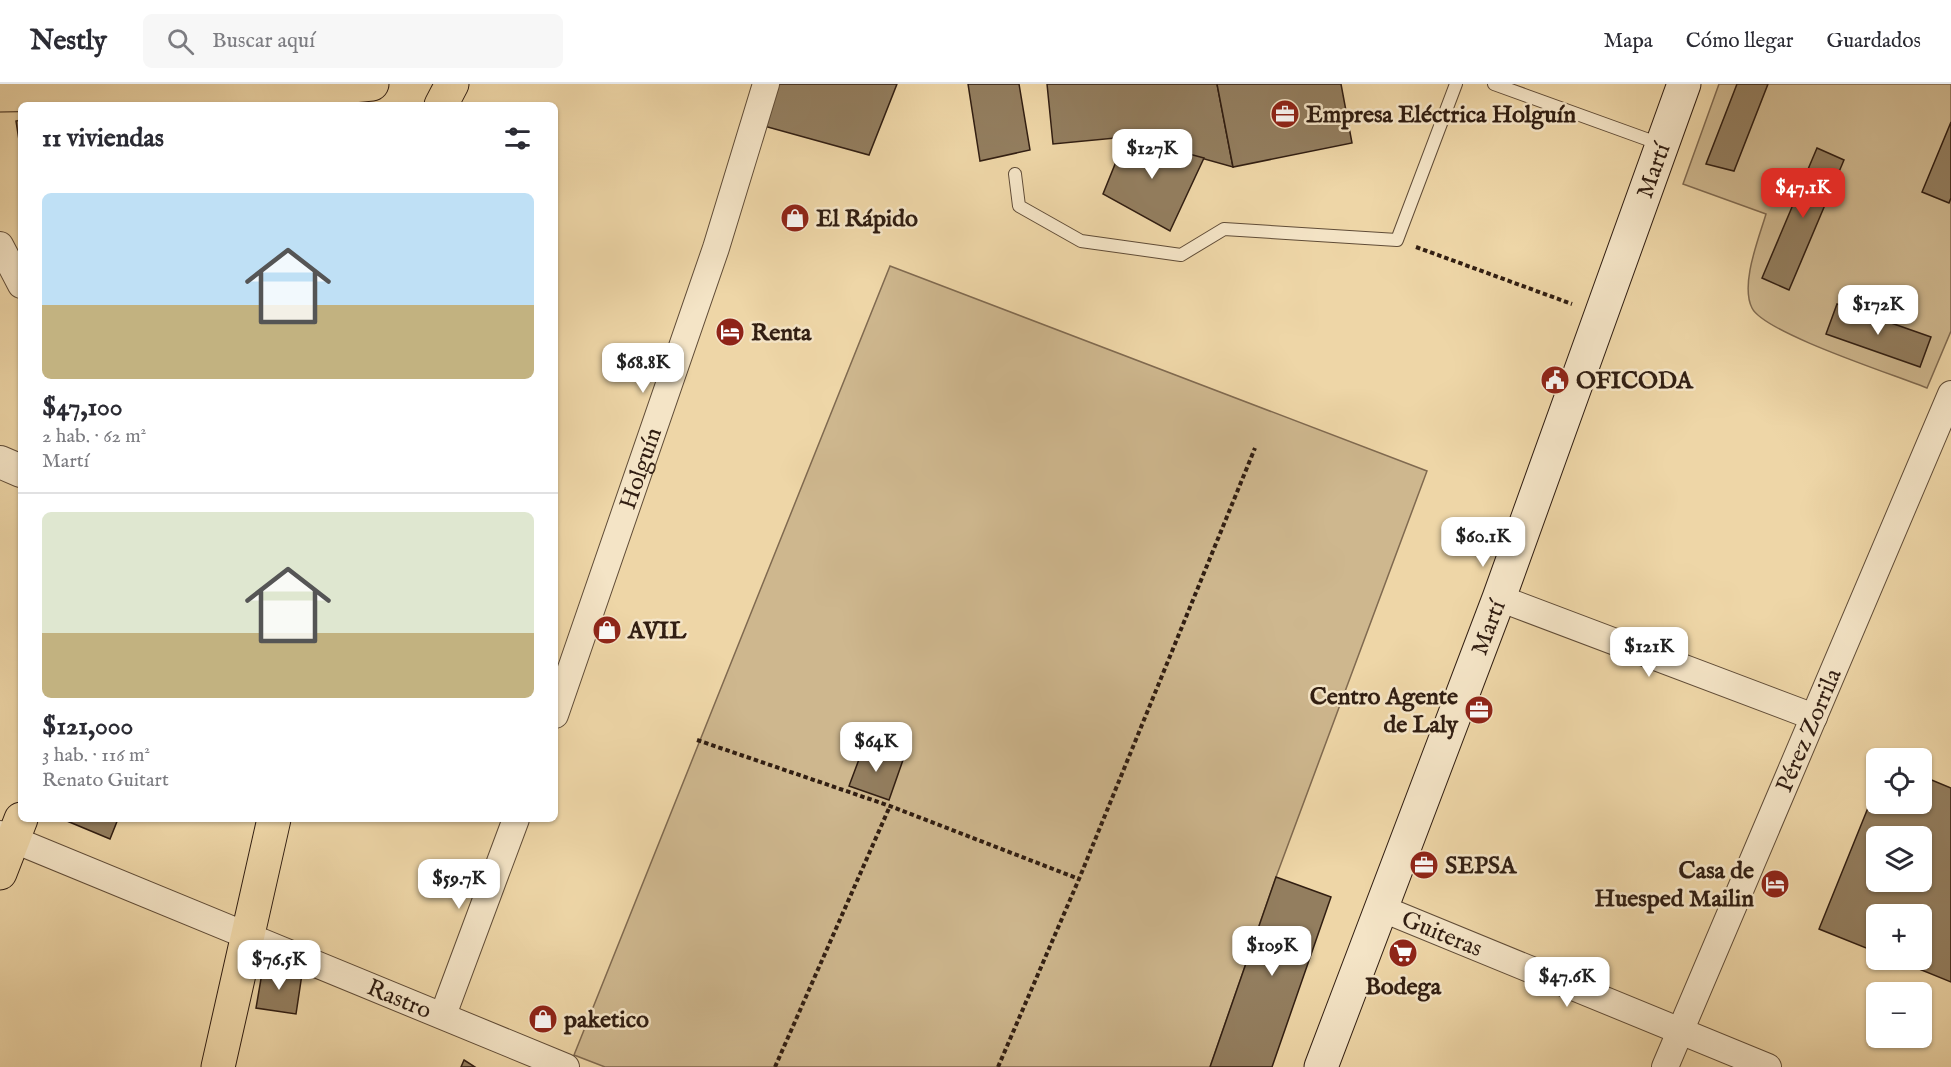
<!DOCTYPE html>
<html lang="es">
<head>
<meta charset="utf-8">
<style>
	:root { --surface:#fff; --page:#f7f7f7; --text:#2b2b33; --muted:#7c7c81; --line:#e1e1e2; --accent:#d93025 }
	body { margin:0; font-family:"IM FELL English",serif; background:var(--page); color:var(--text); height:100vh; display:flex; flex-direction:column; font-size:22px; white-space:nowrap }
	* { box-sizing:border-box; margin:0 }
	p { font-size:20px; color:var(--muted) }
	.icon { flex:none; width:33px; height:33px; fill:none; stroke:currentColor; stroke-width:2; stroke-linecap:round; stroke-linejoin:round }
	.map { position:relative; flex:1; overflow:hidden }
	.drawer { position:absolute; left:18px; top:18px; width:540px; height:720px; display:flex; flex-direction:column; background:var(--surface); border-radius:9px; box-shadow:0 2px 4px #0004 }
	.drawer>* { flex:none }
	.buttons { position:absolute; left:1866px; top:664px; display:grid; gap:12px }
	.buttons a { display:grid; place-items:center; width:66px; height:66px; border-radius:9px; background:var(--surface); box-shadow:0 2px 4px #0004; font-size:30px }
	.price { position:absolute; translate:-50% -51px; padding:0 14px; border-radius:12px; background:#fff; color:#222; font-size:20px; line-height:39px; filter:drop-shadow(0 2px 3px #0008) }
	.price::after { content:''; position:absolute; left:50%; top:36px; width:18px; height:14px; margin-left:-9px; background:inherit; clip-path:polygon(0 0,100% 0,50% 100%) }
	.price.active { background:var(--accent); color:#fff }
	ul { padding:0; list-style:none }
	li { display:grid; align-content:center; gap:12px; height:318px; padding:0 24px }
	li+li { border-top:2px solid var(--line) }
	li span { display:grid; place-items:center; height:186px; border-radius:9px; color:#555 }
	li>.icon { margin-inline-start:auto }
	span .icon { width:108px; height:108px; fill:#fffc; stroke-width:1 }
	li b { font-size:26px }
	h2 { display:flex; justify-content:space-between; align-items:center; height:72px; padding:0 24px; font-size:26px }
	header { display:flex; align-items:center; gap:36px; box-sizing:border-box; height:84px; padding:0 30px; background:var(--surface); border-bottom:2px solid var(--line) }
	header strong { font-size:28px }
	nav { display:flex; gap:33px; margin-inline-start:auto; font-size:21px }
	.search { width:420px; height:54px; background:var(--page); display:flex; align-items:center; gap:15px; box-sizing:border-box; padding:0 21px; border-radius:9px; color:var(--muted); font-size:22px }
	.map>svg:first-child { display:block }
	.green { fill:#ceb78e; stroke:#806a50; stroke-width:1.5 }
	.building { fill:#937e5f; stroke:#311e12; stroke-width:1.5; fill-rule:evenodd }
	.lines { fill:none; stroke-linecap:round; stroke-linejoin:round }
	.service-casing { stroke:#604c37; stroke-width:14 }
	.minor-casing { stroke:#604c37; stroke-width:28 }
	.tertiary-casing { stroke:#604c37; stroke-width:34 }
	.secondary-casing { stroke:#311e12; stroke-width:35 }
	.primary-casing { stroke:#311e12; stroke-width:35 }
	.path { stroke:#311e12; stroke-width:4; stroke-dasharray:4.5 3; stroke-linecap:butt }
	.service { stroke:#f4e4c6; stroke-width:12 }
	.minor { stroke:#f4e4c6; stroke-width:26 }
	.tertiary { stroke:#f4e4c6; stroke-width:32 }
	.secondary { stroke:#f4e4c6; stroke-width:33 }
	.primary { stroke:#eed6a7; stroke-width:33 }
	.labels { text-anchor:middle; stroke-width:5; stroke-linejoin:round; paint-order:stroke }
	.poi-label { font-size:24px; font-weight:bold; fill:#311e12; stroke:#f4e4c6; text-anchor:start }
	.street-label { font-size:24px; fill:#311e12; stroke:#f4e4c6 }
</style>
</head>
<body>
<header>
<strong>Nestly</strong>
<div class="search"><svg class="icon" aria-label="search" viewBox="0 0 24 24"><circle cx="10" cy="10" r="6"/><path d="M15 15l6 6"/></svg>Buscar aquí</div>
<nav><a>Mapa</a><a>Cómo llegar</a><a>Guardados</a></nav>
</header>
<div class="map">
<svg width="1951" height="983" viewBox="0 0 1951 983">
	<rect width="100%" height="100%" fill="#eed6a7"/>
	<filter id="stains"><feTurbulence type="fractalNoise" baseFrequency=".00333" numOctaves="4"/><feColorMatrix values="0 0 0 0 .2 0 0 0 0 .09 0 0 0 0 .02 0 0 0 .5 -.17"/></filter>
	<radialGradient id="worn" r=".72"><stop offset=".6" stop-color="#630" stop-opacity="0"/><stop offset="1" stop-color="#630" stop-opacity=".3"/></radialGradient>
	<g class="green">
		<path d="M1719,0H1951V247L1927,304C1895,291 1764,249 1752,224C1740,200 1759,154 1766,130L1683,100Z"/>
		<path d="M890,182L1427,387L1276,793L1210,983H605L574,971Z"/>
	</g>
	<g class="building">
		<path d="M777,0H897L869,71L764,42Z"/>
		<path d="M968,0H1019L1030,66L980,77Z"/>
		<path d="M1047,0H1217L1233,83L1126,53L1053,60Z"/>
		<path d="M1217,0H1341L1352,59L1233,83Z"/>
		<path d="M1737,0H1768L1734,87L1706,80Z"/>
		<path d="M21,36V69L16,37Z"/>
		<path d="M1951,38V114L1949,119L1922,108Z"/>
		<path d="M1126,53L1204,74L1170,147L1103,110Z"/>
		<path d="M1817,64L1844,76L1789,206L1762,194Z"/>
		<path d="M1837,220L1931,253L1920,283L1826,250Z"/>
		<path d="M864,662L903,676L889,716L849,702Z"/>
		<path d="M1922,692L1951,704V898L1897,876H1922V831H1876V868L1819,845L1876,704V720H1922ZM1876,753H1922V798H1876Z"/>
		<path d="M68,735H118L110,755L67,737Z"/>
		<path d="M1276,793L1331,813L1272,983H1210Z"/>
		<path d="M263,883L302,890L296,930L256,924Z"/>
		<path d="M464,976L475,983H461Z"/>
	</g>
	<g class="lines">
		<g class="service-casing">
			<g id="service">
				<path d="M1494,0L1660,60"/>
				<path d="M1015,90L1019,122L1081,157L1181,171L1224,145L1397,156L1456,0"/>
			</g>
		</g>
		<g class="minor-casing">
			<g id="minor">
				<path d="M0,161L21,201"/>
				<path d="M1499,514L1814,633"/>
				<path id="s1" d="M555,631L716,164L766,0"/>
				<path id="s2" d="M0,750L566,983"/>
				<path id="s3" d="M1383,825L1768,983"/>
				<path d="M443,931L516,735"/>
				<path id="s4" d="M1665,983L1951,310"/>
			</g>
		</g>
		<g class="tertiary-casing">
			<path id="tertiary" d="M0,378L21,387"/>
		</g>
		<g class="secondary-casing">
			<g id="secondary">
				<path id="s5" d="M1321,983L1499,514L1684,0"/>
			</g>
		</g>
		<g class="primary-casing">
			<g id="primary">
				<path d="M0,11L312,6L372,0"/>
				<path d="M441,21L452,0"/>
				<path d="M0,789L21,735"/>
				<path d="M218,983L274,735"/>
			</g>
		</g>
		<g class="path">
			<path d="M1416,163L1572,220"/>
			<path d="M697,656L890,722L1079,795"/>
			<path d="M775,983L890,722"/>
			<path d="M998,983L1079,795L1255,364"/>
		</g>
		<use href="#service" class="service"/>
		<use href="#minor" class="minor"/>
		<use href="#tertiary" class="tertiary"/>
		<use href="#secondary" class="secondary"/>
		<use href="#primary" class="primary"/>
	</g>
	<defs>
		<g id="office-disc" transform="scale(1.5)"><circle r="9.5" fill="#8f2418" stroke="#f4e4c6"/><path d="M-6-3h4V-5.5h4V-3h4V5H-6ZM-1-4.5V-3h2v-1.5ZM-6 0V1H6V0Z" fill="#fff"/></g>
		<g id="shop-disc" transform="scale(1.5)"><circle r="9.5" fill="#8f2418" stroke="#f4e4c6"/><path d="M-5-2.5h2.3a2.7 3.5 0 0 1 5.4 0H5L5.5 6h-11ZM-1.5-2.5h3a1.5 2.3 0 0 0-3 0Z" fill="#fff"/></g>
		<g id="hotel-disc" transform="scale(1.5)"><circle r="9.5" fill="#8f2418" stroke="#f4e4c6"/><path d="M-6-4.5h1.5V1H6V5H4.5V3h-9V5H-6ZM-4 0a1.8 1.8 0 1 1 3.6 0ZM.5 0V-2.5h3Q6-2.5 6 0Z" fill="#fff"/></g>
		<g id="civic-disc" transform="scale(1.5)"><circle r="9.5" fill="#8f2418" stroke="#f4e4c6"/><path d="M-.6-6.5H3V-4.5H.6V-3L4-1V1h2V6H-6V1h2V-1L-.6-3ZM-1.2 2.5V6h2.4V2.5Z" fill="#fff"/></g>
		<g id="supermarket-disc" transform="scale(1.5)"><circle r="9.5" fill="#8f2418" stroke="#f4e4c6"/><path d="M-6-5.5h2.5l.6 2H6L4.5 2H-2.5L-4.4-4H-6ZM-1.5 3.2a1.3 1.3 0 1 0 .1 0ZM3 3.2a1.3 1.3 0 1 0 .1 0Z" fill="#fff"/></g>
	</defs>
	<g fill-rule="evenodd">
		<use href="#office-disc" x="1285" y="30"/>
		<use href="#shop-disc" x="795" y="134"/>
		<use href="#hotel-disc" x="730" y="248"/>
		<use href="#civic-disc" x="1555" y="296"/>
		<use href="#shop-disc" x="607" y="546"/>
		<use href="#office-disc" x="1479" y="626"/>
		<use href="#office-disc" x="1424" y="781"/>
		<use href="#hotel-disc" x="1775" y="800"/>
		<use href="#supermarket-disc" x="1403" y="869"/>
		<use href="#shop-disc" x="543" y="935"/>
	</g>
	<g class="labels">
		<g class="poi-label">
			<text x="1306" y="38">Empresa Eléctrica Holguín</text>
			<text x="816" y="142">El Rápido</text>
			<text x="751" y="256">Renta</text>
			<text x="1576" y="304">OFICODA</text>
			<text x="628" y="554">AVIL</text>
			<text x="1458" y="620" text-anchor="end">Centro Agente<tspan x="1458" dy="28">de Laly</tspan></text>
			<text x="1445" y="789">SEPSA</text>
			<text x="1754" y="794" text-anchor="end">Casa de<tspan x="1754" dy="28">Huesped Mailin</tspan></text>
			<text x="1403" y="910" text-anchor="middle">Bodega</text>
			<text x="564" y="943">paketico</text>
		</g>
		<g class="street-label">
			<text dy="8" stroke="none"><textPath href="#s5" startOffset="956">Martí</textPath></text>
			<text dy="8" stroke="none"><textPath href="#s1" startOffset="261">Holguín</textPath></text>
			<text dy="8" stroke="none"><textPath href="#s5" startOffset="470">Martí</textPath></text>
			<text dy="8" stroke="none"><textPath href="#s4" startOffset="366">Pérez Zorrila</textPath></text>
			<text dy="8" stroke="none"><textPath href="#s3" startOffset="64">Guiteras</textPath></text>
			<text dy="8" stroke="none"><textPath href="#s2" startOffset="432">Rastro</textPath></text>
		</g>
	</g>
	<rect width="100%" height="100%" filter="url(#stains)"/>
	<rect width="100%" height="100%" fill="url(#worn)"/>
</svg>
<div class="buttons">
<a><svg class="icon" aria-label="locate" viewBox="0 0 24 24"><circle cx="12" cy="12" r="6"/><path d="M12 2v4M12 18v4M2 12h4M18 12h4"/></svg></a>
<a><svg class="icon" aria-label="layers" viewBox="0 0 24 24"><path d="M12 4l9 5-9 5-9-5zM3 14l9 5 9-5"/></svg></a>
<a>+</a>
<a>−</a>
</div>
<b class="price" style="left:1152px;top:96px">$127K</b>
<b class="price active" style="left:1803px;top:135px">$47.1K</b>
<b class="price" style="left:1878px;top:252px">$172K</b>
<b class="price" style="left:643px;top:310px">$68.8K</b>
<b class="price" style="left:1483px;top:484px">$60.1K</b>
<b class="price" style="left:1649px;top:594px">$121K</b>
<b class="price" style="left:876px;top:689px">$64K</b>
<b class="price" style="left:459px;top:826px">$59.7K</b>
<b class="price" style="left:1272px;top:893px">$109K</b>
<b class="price" style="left:279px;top:907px">$76.5K</b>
<b class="price" style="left:1567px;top:924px">$47.6K</b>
<section class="drawer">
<h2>11 viviendas<svg class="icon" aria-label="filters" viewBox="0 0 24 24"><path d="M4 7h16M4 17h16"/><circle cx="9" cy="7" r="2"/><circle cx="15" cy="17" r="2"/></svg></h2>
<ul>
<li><span style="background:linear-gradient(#bfe0f5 60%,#c2b280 0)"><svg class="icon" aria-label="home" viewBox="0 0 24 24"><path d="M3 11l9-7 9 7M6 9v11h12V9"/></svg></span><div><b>$47,100</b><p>2 hab. · 62 m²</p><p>Martí</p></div></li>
<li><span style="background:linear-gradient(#dfe7d0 65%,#c2b280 0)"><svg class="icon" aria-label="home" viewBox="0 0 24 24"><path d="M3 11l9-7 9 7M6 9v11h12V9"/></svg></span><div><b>$121,000</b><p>3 hab. · 116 m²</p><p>Renato Guitart</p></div></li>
</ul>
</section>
</div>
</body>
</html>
